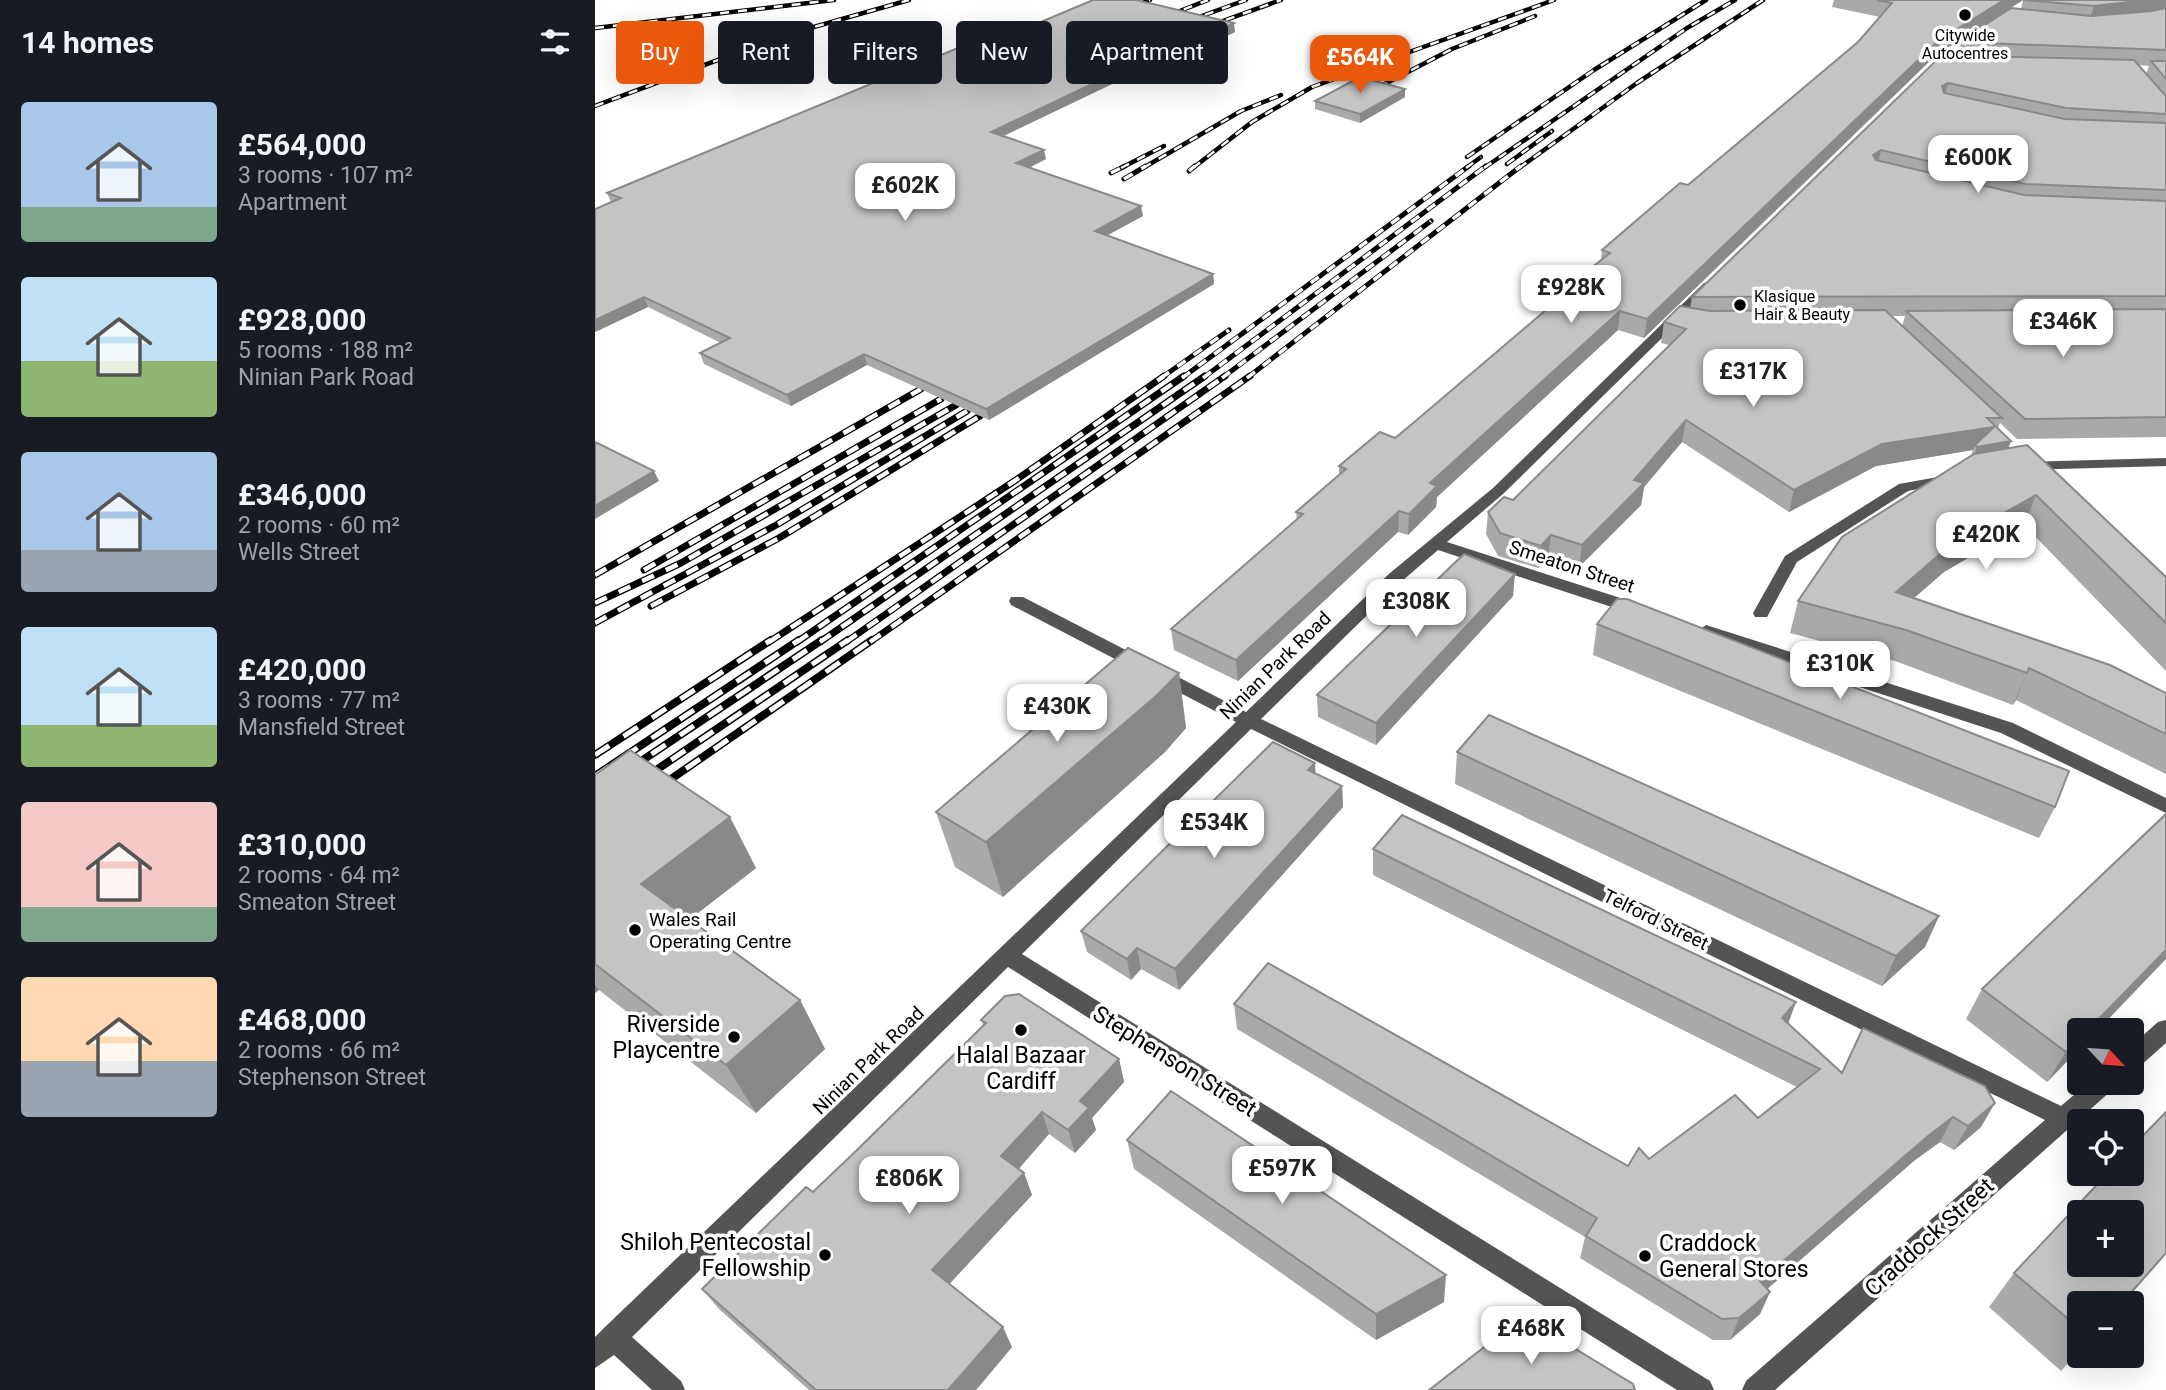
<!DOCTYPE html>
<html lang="en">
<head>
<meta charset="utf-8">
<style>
	:root { --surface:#171b24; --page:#242831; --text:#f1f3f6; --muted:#9ea1a6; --accent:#ea580c }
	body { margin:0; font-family:Roboto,sans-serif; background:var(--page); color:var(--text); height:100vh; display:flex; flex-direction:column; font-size:26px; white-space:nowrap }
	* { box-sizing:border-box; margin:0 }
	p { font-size:23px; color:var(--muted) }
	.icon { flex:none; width:38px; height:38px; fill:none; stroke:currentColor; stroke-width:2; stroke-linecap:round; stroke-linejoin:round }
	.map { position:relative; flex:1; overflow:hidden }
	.sheet { display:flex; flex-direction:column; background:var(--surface); width:595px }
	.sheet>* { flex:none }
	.top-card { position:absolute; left:21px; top:21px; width:665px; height:63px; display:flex; gap:14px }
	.needle { width:46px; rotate:116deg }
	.tools { position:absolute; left:1472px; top:1018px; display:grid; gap:14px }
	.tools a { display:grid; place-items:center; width:77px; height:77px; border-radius:7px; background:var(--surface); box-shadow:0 7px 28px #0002; font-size:35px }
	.price { position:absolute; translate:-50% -60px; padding:0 16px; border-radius:14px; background:#fff; color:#222; font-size:23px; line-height:46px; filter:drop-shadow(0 2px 4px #0008) }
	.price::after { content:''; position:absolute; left:50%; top:42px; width:21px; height:16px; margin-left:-10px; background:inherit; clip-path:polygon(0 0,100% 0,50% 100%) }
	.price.current { background:var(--accent); color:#fff }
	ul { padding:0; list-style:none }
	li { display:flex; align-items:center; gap:21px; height:175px; padding:0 21px }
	li span { display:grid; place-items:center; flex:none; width:196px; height:140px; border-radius:7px; color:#555 }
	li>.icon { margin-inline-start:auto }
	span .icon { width:84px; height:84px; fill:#fffc; stroke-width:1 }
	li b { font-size:30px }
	h2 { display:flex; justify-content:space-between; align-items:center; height:84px; padding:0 21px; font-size:30px }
	.tag { padding:0 24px; border-radius:7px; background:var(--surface); box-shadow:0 7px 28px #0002; font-size:24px; line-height:63px }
	.tag.current { background:var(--accent); color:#fff }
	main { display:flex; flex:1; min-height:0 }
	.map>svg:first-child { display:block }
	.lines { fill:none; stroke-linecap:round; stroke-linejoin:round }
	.minor { fill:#545454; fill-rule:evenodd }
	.rail-far3-casing { stroke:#000; stroke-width:4.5 }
	.rail-far2-casing { stroke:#000; stroke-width:5 }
	.rail-far1-casing { stroke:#000; stroke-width:7 }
	.rail-casing { stroke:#000; stroke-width:8 }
	.rail-far3 { stroke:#fff; stroke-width:2.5; stroke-dasharray:9; stroke-linecap:butt }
	.rail-far2 { stroke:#fff; stroke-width:3.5; stroke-dasharray:10; stroke-linecap:butt }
	.rail-far1 { stroke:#fff; stroke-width:4.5; stroke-dasharray:13; stroke-linecap:butt }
	.rail { stroke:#fff; stroke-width:5; stroke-dasharray:17; stroke-linecap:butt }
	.wall { fill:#a9a9a9; fill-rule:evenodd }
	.shaded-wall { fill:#898989 }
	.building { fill:#c4c4c4; stroke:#898989; stroke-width:2; fill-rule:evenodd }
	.poi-dot { fill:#000; stroke:#fff; stroke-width:2.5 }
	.labels { text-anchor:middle; stroke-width:7; stroke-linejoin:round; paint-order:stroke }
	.far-poi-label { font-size:16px; fill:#000; stroke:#fff }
	.street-label { font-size:19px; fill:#000; stroke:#fff }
	.poi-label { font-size:19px; fill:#000; stroke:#fff; text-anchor:start }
	.near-poi-label { font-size:23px; fill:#000; stroke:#fff; text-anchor:end }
	.near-street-label { font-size:23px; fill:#000; stroke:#fff }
</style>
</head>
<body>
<main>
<section class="sheet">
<h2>14 homes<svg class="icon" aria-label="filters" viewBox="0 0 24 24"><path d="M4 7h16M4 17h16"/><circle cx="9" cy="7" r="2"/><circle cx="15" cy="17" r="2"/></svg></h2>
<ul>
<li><span style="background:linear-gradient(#a9c7e8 75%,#7fa58c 0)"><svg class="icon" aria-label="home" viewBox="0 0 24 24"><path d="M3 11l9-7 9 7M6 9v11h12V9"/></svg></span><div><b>£564,000</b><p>3 rooms · 107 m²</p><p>Apartment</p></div></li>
<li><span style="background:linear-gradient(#bfe0f5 60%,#8fb573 0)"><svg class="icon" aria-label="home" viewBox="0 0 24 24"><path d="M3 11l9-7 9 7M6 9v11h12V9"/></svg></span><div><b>£928,000</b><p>5 rooms · 188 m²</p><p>Ninian Park Road</p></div></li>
<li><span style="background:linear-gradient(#a9c7e8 70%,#9aa5b1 0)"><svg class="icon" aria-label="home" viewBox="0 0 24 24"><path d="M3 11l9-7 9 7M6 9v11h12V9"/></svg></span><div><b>£346,000</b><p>2 rooms · 60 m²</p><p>Wells Street</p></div></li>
<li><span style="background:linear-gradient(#bfe0f5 70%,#8fb573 0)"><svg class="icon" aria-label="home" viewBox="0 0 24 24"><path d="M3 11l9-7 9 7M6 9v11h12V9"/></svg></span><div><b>£420,000</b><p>3 rooms · 77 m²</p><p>Mansfield Street</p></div></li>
<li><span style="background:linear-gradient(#f6c9c9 75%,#7fa58c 0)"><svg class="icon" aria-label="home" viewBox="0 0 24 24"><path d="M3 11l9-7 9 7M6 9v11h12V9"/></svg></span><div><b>£310,000</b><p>2 rooms · 64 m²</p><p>Smeaton Street</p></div></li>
<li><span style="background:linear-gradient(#ffd9b3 60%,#9aa5b1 0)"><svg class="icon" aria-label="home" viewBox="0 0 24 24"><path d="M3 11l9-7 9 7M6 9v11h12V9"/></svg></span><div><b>£468,000</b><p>2 rooms · 66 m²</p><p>Stephenson Street</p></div></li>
</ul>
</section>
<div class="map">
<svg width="1571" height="1390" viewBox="0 0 1571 1390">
	<rect width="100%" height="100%" fill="#fff"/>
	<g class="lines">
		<g class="minor">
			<path d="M1113,282L1119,286L1117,289L908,494L852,542L1047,605L1049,609L1047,613H1035L843,550L807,581L666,719L1466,1106L1493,1083H1520L1517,1090L1180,1390H1147L1151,1381L1450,1120L656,729L427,954L1115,1381L1119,1390H1082L413,967L37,1337L86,1381L90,1390H57L19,1355L0,1368V1337L9,1328L641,722L416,605L414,601L416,597H428L651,712L795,573L898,488L1109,283Z"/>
			<path d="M1571,458V466L1430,470L1423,466L1430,462Z"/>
			<path d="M1354,475L1361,479L1359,482L1313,491L1202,562L1172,617H1160L1158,613L1190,556L1304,484Z"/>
			<path d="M1111,625L1418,723L1571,798V813L1406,733L1105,635L1103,631Z"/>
			<path d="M1571,1020V1043L1544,1067L1536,1070V1046L1563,1022Z"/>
		</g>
		<g class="rail-far3-casing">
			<g id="rail-far3">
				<path d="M537,7L555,0"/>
				<path d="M572,16L613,0"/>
				<path d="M593,21L651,0"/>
				<path d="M614,26L686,0"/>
				<path d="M0,28L239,0"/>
				<path d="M784,87L857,49L940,16"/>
				<path d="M0,106L187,36L314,0"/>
				<path d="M872,157L999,70L1111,0"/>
				<path d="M912,164L957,131"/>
				<path d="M526,168L569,146"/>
				<path d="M548,168L646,111L686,95"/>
				<path d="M598,168L657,122L717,87L959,0"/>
				<path d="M871,168L886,157"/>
				<path d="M889,168L1092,28L1140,0"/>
				<path d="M924,168L1042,83L1168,0"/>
			</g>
		</g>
		<g class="rail-far2-casing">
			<g id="rail-far2">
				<path d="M594,171L600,166"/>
				<path d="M516,173L530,166"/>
				<path d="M529,179L551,166"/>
				<path d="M566,378L634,330"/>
				<path d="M587,378L874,166"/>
				<path d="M608,378L891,166"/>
				<path d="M627,378L836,221"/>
				<path d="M652,378L926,166"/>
			</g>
		</g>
		<g class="rail-far1-casing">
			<g id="rail-far1">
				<path d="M49,570L346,399"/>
				<path d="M0,575L326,389"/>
				<path d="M0,603L86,563L361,405"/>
				<path d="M56,606L184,538L385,416"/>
				<path d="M0,623L183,524L372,411"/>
				<path d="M174,642L421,480L569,376"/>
				<path d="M202,642L589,376"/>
				<path d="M225,642L610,376"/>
				<path d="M251,642L630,376"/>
				<path d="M275,642L655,376"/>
			</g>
		</g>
		<g class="rail-casing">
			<g id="rail">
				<path d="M0,755L176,640"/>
				<path d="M0,776L204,640"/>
				<path d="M48,779L253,640"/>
				<path d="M63,788L277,640"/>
				<path d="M0,792L227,640"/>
			</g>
		</g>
		<use href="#rail-far3" class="rail-far3"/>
		<use href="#rail-far2" class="rail-far2"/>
		<use href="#rail-far1" class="rail-far1"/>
		<use href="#rail" class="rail"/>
	</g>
	<g class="wall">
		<path d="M1239,0H1428L1339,57L1049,338L1023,330L842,497L841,507L813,535L803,532L643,681L579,650L576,629L702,520L701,512L744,475V466L800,438L817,424L994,274L995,269L1006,260L1007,250L1093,185L1263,42L1285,17L1237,7Z"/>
		<path d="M1428,0H1571V437L1422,439L1405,423L1403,428L1414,448L1571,577V671L1429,525L1349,572L1319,598L1571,693V774L1421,700L1418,705L1300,661L1195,633L1203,601L1376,456L1378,450L1281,466L1194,512L1087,442L1049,487L1046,505L984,567L953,558L943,568L903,556L891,534L893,512L918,500L1074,345L1066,343L1069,322L1095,308L1097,297L1361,52L1364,42L1426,9ZM1543,65L1554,66L1551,74ZM1296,316H1310L1307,326Z"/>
		<path d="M640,32L592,55L582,53L408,136L451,159L434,168L548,216L512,235L618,274L619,284L394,420L272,365L196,406L109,364L105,353L126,343L53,307L0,332L16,202L12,193L417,34Z"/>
		<path d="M810,97L765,123L720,109V101Z"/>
		<path d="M918,596L781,745L723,717L722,695Z"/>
		<path d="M1002,624L1460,807L1444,838L998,655Z"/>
		<path d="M584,673L591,728L570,752L408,897L360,867L341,812Z"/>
		<path d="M862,752L1344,916L1330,947L1287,986L860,784Z"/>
		<path d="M720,763V773L747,786L748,807L584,990L546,969L536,980L492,952L486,931Z"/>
		<path d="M0,775L161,868L95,919L205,1000L230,1049L161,1113L4,990L0,993Z"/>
		<path d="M778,849L1193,1023L1247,1073L1386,1127L1359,1150L1345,1142L1320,1160L1172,1289L1175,1292L1165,1314L1135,1340H1118L985,1258L990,1237L642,1029L639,1004L1033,1166L1054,1159L1163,1118L1202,1087L778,875Z"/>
		<path d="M1387,989L1484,1031V1049L1452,1082L1371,1019Z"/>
		<path d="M386,1020L524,1059L529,1082L497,1118L501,1130L480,1153L454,1134L423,1169L429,1173L437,1195L354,1284L417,1347L381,1390H214L124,1309L107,1289L218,1192L262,1150L388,1025Z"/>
		<path d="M532,1140L849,1302L781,1340L539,1169Z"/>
		<path d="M1419,1273L1484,1304V1351L1466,1371L1394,1307Z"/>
	</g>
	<g class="shaded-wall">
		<path d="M1409,0H1428L1339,57L1049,338L1052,319L1343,41Z"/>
		<path d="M1551,0H1571V11L1494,21L1499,6Z"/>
		<path d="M639,23L640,32L592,55L591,46Z"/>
		<path d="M581,44L582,53L398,141L396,132Z"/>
		<path d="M1353,83L1349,99L1347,86Z"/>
		<path d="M810,89V97L765,123V114Z"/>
		<path d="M449,150L451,159L423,173L421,163Z"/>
		<path d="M1286,150L1282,167L1278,155Z"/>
		<path d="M546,206L548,216L502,241L500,231Z"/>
		<path d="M618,274L619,284L394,420L391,409Z"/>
		<path d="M49,297L53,307L0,332V320Z"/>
		<path d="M1025,311L1023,330L842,497L841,507L813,535L814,514L835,483Z"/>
		<path d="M269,354L272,365L196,406L192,395Z"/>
		<path d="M1091,420L1087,442L1049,487L1046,505L984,567L987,545L1039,480Z"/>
		<path d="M1399,427L1416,441L1408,463L1374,469L1382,447L1380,445L1378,450L1281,466L1194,512L1199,490L1287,444Z"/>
		<path d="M59,471L64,481L0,519V506Z"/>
		<path d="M1441,495L1429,525L1349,572L1290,623L1301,592L1360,541Z"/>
		<path d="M804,511L803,532L643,681L641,660Z"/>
		<path d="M956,535L953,558L943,568L946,546Z"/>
		<path d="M920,574L918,596L781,745V723Z"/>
		<path d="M1434,668L1421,700L1418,705L1432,673Z"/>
		<path d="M584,673L591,728L570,752L408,897L391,842Z"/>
		<path d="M720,763L721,784L713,770Z"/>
		<path d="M747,786L748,807L584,990L580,969Z"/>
		<path d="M135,817L161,868L76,934L46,884Z"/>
		<path d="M1344,916L1330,947L1287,986L1301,956Z"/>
		<path d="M542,948L546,969L536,980L532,959Z"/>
		<path d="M1571,950V959L1502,1031H1492Z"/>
		<path d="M0,985L4,990L0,993Z"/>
		<path d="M205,1000L230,1049L161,1113L131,1065Z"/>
		<path d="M1201,1002L1192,1027L1187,1018Z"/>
		<path d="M1484,1039V1049L1452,1082L1471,1052Z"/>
		<path d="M524,1059L529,1082L497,1118L501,1130L480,1153L473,1130L485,1101Z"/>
		<path d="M1400,1103L1386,1127L1359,1150L1373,1126Z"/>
		<path d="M447,1112L454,1134L415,1179L406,1156Z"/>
		<path d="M1358,1117L1345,1142L1320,1160L1156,1303L1165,1281L1333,1136Z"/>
		<path d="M429,1173L437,1195L348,1291L337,1270Z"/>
		<path d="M851,1275L849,1302L781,1340V1314Z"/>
		<path d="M1175,1292L1165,1314L1135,1340L1144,1318Z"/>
		<path d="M408,1327L417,1347L381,1390H353Z"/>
	</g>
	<g class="building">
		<path d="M498,0H541L639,23L591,46L581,44L396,132L449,150L421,163L546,206L500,231L618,274L391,409L269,354L192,395L105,353L135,338L49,297L0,320V209L26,198L12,193L404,31L417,34Z"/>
		<path d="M1282,0H1409L1343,41L1052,319L1025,311L835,483L842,486L814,514L804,511L641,660L576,629L708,514L701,512L751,469L744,466L785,432L800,438L817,424L998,270L995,269L1015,253L1007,250L1085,183L1093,185L1263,42L1297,3Z"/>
		<path d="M1428,0H1551L1499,6Z"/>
		<path d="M1416,8L1496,16L1557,11L1571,8V50L1364,42Z"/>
		<path d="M1351,51L1386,56L1539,60L1571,96V114L1471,108L1353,83L1347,86L1349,93L1470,119L1571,123V190L1430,184L1286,150L1278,155L1281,160L1429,195L1571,201V296L1097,297Z"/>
		<path d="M1556,61H1571V79Z"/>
		<path d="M765,77L810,89L765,114L720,101Z"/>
		<path d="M1085,306L1115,311L1290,310L1407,418H1392L1416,441L1382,447L1380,445L1399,427L1287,444L1199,490L1091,420L1039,480L1049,483L987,545L956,535L946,546L905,533L893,512L909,497L918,500L1091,329L1069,322Z"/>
		<path d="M1571,309V417L1430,419L1311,311Z"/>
		<path d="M0,442L59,471L0,506Z"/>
		<path d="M1432,445L1571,577V623L1441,495L1360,541L1301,592L1515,665L1571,693V734L1434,668L1432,673L1311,630L1203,601L1247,537L1379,454Z"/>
		<path d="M869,554L920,574L781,723L722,695Z"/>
		<path d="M1022,599H1032L1474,771L1460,807L1002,624Z"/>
		<path d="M533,648L584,673L561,696L391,842L341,812Z"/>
		<path d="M894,715L1344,916L1301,956L862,752Z"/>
		<path d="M678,742L720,763L713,770L747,786L580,969L542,948L532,959L486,931Z"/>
		<path d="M35,750L135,817L46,884L205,1000L131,1065L0,964V775Z"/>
		<path d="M1571,814V950L1492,1031H1484V1039L1471,1052L1387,989Z"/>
		<path d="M807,815L1201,1002L1187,1018L1247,1073L1268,1028L1390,1086L1400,1103L1373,1126L1358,1117L1333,1136L1165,1281L1175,1292L1144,1318L1127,1319L991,1236L1002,1218L639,1004L673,963L1033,1166L1044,1148L1054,1159L1140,1095L1163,1118L1225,1069L778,849Z"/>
		<path d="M424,994L524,1059L485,1101L494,1108L473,1130L447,1112L406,1156L429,1173L337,1270L408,1327L353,1390H221L107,1289L211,1187L218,1192L262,1150L391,1023L386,1020L410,996Z"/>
		<path d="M576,1091L851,1275L781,1314L532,1140Z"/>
		<path d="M1571,1112V1253L1526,1304H1484V1328L1419,1273L1512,1174H1536V1148ZM1484,1213H1536V1265H1484Z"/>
		<path d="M928,1317L1038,1384L1040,1390H834Z"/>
	</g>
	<g class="poi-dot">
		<circle cx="1370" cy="15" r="7"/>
		<circle cx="1145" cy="305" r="7"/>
		<circle cx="40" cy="930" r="7"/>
		<circle cx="426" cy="1030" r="7"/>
		<circle cx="139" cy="1037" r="7"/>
		<circle cx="230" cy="1255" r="7"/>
		<circle cx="1050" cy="1256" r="7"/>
	</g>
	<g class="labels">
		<g class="far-poi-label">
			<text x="1370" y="41">Citywide<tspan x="1370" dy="18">Autocentres</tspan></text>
			<text x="1159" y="302" text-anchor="start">Klasique<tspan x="1159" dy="18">Hair &amp; Beauty</tspan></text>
		</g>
		<g class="street-label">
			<text transform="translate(977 566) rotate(18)" y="7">Smeaton Street</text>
			<text transform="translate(680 665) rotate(-44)" y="7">Ninian Park Road</text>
			<text transform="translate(1061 919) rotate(26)" y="7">Telford Street</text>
			<text transform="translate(273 1060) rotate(-44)" y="7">Ninian Park Road</text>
		</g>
		<g class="poi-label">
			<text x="54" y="926">Wales Rail<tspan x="54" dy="22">Operating Centre</tspan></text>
		</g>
		<g class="near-poi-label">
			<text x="125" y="1032">Riverside<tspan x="125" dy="26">Playcentre</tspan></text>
			<text x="426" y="1063" text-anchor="middle">Halal Bazaar<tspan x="426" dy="26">Cardiff</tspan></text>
			<text x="216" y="1250">Shiloh Pentecostal<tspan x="216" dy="26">Fellowship</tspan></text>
			<text x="1064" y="1251" text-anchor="start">Craddock<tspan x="1064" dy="26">General Stores</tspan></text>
		</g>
		<g class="near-street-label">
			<text transform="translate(580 1061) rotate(32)" y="8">Stephenson Street</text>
			<text transform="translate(1334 1237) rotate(-42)" y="8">Craddock Street</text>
		</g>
	</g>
</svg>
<div class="tools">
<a><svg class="needle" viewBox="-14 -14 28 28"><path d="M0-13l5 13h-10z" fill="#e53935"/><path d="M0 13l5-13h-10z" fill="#9ea1a6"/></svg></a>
<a><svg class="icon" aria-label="locate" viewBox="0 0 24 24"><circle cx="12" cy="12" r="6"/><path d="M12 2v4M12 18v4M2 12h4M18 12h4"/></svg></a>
<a>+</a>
<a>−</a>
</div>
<b class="price current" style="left:765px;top:95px">£564K</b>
<b class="price" style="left:1383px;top:195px">£600K</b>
<b class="price" style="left:310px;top:223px">£602K</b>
<b class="price" style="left:976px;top:325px">£928K</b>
<b class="price" style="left:1468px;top:359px">£346K</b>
<b class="price" style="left:1158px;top:409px">£317K</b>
<b class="price" style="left:1391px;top:572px">£420K</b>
<b class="price" style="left:821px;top:639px">£308K</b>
<b class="price" style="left:1245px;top:701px">£310K</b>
<b class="price" style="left:462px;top:744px">£430K</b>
<b class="price" style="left:619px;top:860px">£534K</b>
<b class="price" style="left:687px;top:1206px">£597K</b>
<b class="price" style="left:314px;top:1216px">£806K</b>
<b class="price" style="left:936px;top:1366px">£468K</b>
<div class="top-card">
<a class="tag current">Buy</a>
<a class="tag">Rent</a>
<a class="tag">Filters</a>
<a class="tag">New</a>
<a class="tag">Apartment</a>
</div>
</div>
</main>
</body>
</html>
